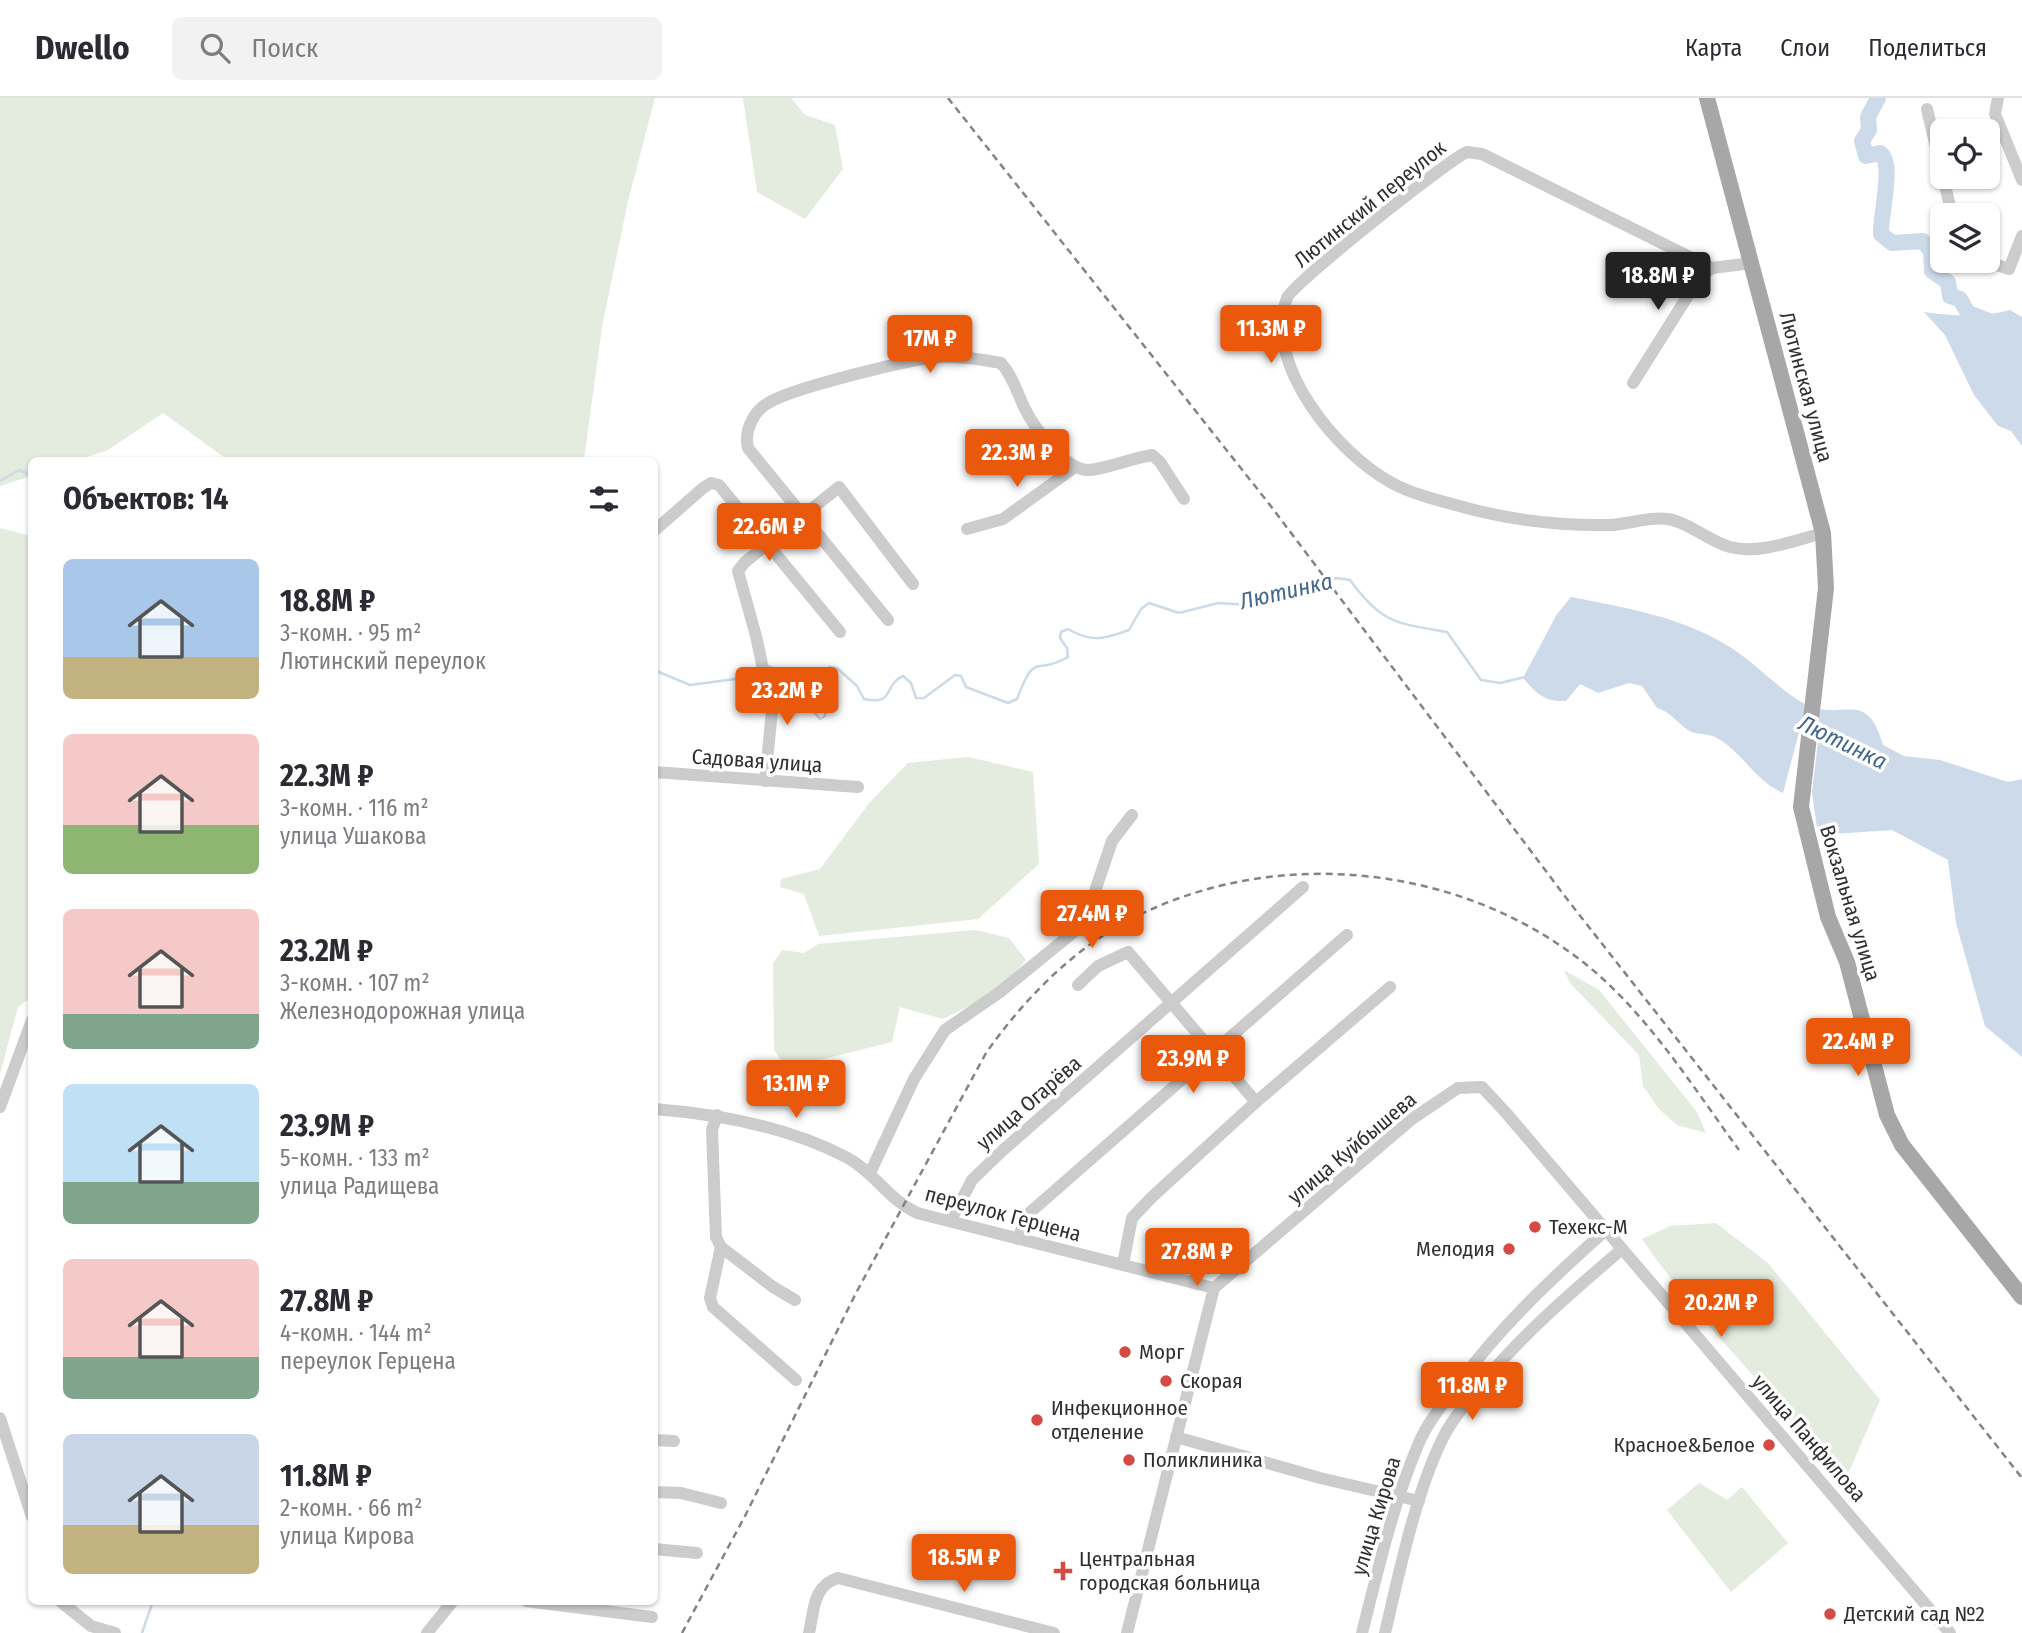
<!DOCTYPE html>
<html lang="ru">
<head>
<meta charset="utf-8">
<style>
	:root { --surface:#fff; --page:#f2f2f3; --text:#2b2b33; --muted:#7c7c81; --line:#e1e1e2; --accent:#ea580c }
	body { margin:0; font-family:"Fira Sans Condensed",sans-serif; background:var(--page); color:var(--text); height:100vh; display:flex; flex-direction:column; font-size:26px; white-space:nowrap }
	* { box-sizing:border-box; margin:0 }
	p { font-size:23px; color:var(--muted) }
	.icon { flex:none; width:38px; height:38px; fill:none; stroke:currentColor; stroke-width:2; stroke-linecap:round; stroke-linejoin:round }
	.map { position:relative; flex:1; overflow:hidden }
	.sheet { position:absolute; left:28px; top:359px; width:630px; height:1148px; display:flex; flex-direction:column; background:var(--surface); border-radius:10px; box-shadow:0 2px 5px #0004 }
	.sheet>* { flex:none }
	.tools { position:absolute; left:1930px; top:21px; display:grid; gap:14px }
	.tools a { display:grid; place-items:center; width:70px; height:70px; border-radius:10px; background:var(--surface); box-shadow:0 2px 5px #0004; font-size:35px }
	.price { position:absolute; translate:-50% -60px; padding:0 16px; border-radius:7px; background:var(--accent); color:#fff; font-size:23px; line-height:46px; filter:drop-shadow(0 2px 4px #0008) }
	.price::after { content:''; position:absolute; left:50%; top:42px; width:21px; height:16px; margin-left:-10px; background:inherit; clip-path:polygon(0 0,100% 0,50% 100%) }
	.price.current { background:#222; color:#fff }
	ul { padding:0; list-style:none }
	li { display:flex; align-items:center; gap:21px; height:175px; padding:0 35px }
	li span { display:grid; place-items:center; flex:none; width:196px; height:140px; border-radius:10px; color:#555 }
	li>.icon { margin-inline-start:auto }
	span .icon { width:84px; height:84px; fill:#fffc; stroke-width:1 }
	li b { font-size:30px }
	h2 { display:flex; justify-content:space-between; align-items:center; height:84px; padding:0 35px; font-size:30px }
	header { display:flex; align-items:center; gap:42px; box-sizing:border-box; height:98px; padding:0 35px; background:var(--surface); border-bottom:2px solid var(--line) }
	header strong { font-size:33px }
	nav { display:flex; gap:38px; margin-inline-start:auto; font-size:24px }
	.search { width:490px; height:63px; background:var(--page); display:flex; align-items:center; gap:18px; box-sizing:border-box; padding:0 24px; border-radius:10px; color:var(--muted); font-size:26px }
	.map>svg:first-child { display:block }
	.green { fill:#e4ebdf }
	.water { fill:#cddae9 }
	.lines { fill:none; stroke-linecap:round; stroke-linejoin:round }
	.stream { stroke:#cddae9; stroke-width:2.5 }
	.river { stroke:#cddae9; stroke-width:16 }
	.minor { stroke:#ccc; stroke-width:12 }
	.major { stroke:#a7a7a7; stroke-width:16 }
	.rail { stroke:#848484; stroke-width:2.5; stroke-dasharray:7 5; stroke-linecap:butt }
	.poi-dot { fill:#d44b43; stroke:#fff; stroke-width:2.5 }
	.labels { text-anchor:middle; stroke-width:7; stroke-linejoin:round; paint-order:stroke }
	.street-label { font-size:21px; fill:#2f2f2f; stroke:#fff }
	.poi-label { font-size:21px; fill:#2f2f2f; stroke:#fff; text-anchor:start }
	.water-label { font-size:23px; font-style:italic; fill:#45678a; stroke:#fff }
</style>
</head>
<body>
<header>
<strong>Dwello</strong>
<div class="search"><svg class="icon" aria-label="search" viewBox="0 0 24 24"><circle cx="10" cy="10" r="6"/><path d="M15 15l6 6"/></svg>Поиск</div>
<nav><a>Карта</a><a>Слои</a><a>Поделиться</a></nav>
</header>
<div class="map">
<svg width="2022" height="1535" viewBox="0 0 2022 1535">
	<rect width="100%" height="100%" fill="#fff"/>
	<g class="green">
		<path d="M0,0H655L628,103L602,229L584,362H228L163,315L108,352L77,362H32L31,378L0,388Z"/>
		<path d="M743,0H791L805,17L835,27L843,71L805,121L757,94Z"/>
		<path d="M0,430L31,438L32,899L18,909L0,976Z"/>
		<path d="M968,659L1033,674L1039,766L978,821L819,838L804,796L780,789L781,781L820,771L870,704L908,665Z"/>
		<path d="M975,832L1009,840L1026,862C1004,890 975,906 943,921L900,909L892,944L819,962L815,988L794,981L774,952L773,865L782,852L804,855L818,846Z"/>
		<path d="M1564,872L1599,892L1697,1014L1706,1035L1677,1027L1659,1011L1643,988L1639,957L1570,885Z"/>
		<path d="M1716,1125L1768,1165L1880,1302L1849,1374L1839,1370C1771,1296 1699,1224 1642,1141L1670,1128Z"/>
		<path d="M1699,1385L1727,1402L1742,1389L1788,1445L1731,1494L1667,1412Z"/>
	</g>
	<g class="water">
		<path d="M2010,212L2022,219V348L2011,333L1998,328L1974,297L1945,237L1924,214C1952,218 1982,220 2010,212Z"/>
		<path d="M1571,499C1627,510 1684,519 1733,551C1756,566 1782,594 1805,606C1843,625 1866,588 1883,647L1904,658L1940,662L2008,684L2022,681V959L1985,928L1956,825L1948,762L1892,732L1818,737L1812,694L1819,635L1801,627L1783,695C1755,683 1742,653 1715,639C1707,635 1695,637 1688,632C1675,623 1672,615 1657,610L1642,588L1629,585L1598,595L1580,586L1566,603C1545,604 1537,596 1523,580L1557,516Z"/>
	</g>
	<g class="lines">
		<g class="stream">
			<path d="M0,383L19,372L32,378"/>
			<path d="M766,568L778,571L820,621L825,618L829,569L837,570L857,588L864,601C895,608 883,587 903,578L911,585L916,600H924L955,577L961,578L966,589L1008,605L1017,601C1036,551 1034,579 1068,559L1067,550L1060,540L1061,534L1068,531C1092,545 1104,541 1129,532L1141,511L1149,505L1179,515L1218,505L1249,507L1258,495L1303,493L1336,480L1350,482C1382,526 1396,525 1447,534L1481,582L1500,585L1525,579"/>
			<path d="M654,572L690,587L735,581L759,568"/>
			<path d="M142,1535L153,1503"/>
		</g>
		<path class="river" d="M1878,0L1868,19L1869,32L1862,43L1866,58L1880,55C1895,65 1880,116 1881,136L1892,145L1923,143L1931,153L1932,173L1948,184L1950,198L1960,201L1968,215L1989,223"/>
		<g class="minor">
			<path d="M1998,0L1995,16L2022,82"/>
			<path d="M1927,11L1952,117"/>
			<path d="M1985,163L2009,171L2022,138"/>
			<path d="M1752,165L1712,170L1482,56L1467,54C1447,63 1292,186 1287,200C1262,266 1338,356 1392,385C1410,395 1433,401 1452,406C1503,421 1557,428 1609,427C1627,427 1649,418 1667,421C1689,424 1708,443 1730,449C1758,457 1796,442 1823,435"/>
			<path d="M1633,285L1699,180L1712,170"/>
			<path d="M967,431L1003,421L1075,369"/>
			<path d="M654,433L703,390L711,385L719,387L840,534"/>
			<path d="M888,522L748,350C744,335 752,316 765,307C786,291 908,262 937,259C958,258 980,261 1001,265C1012,277 1017,294 1024,309C1033,328 1065,372 1088,372C1102,372 1133,360 1152,357L1160,364L1184,401"/>
			<path d="M654,674L858,689"/>
			<path d="M765,683L772,613L756,538L738,473L745,464L839,389L913,486"/>
			<path d="M1078,887L1098,868L1128,854L1256,1004"/>
			<path d="M0,1009L32,922"/>
			<path d="M654,1011C719,1016 788,1029 846,1059C873,1073 888,1101 917,1115L1214,1190"/>
			<path d="M717,1017L712,1032L716,1139L721,1149L773,1189L795,1202"/>
			<path d="M870,1075L914,981L945,932L1000,894L1076,832L1089,811L1112,743L1132,717"/>
			<path d="M951,1122L972,1082L1002,1053L1303,789"/>
			<path d="M1018,1141L1027,1117L1347,837"/>
			<path d="M721,1149L710,1200L713,1209L796,1282"/>
			<path d="M1123,1166L1132,1120L1152,1099L1256,1004L1390,889"/>
			<path d="M0,1320L32,1419"/>
			<path d="M1176,1339L1320,1380L1419,1403"/>
			<path d="M654,1342L674,1343"/>
			<path d="M654,1394L681,1395L721,1405"/>
			<path d="M654,1451L697,1455"/>
			<path d="M60,1503L91,1528L115,1535"/>
			<path d="M526,1503L652,1519"/>
			<path d="M427,1535L453,1503"/>
			<path d="M809,1535C814,1513 813,1487 838,1480L1054,1535"/>
			<path d="M1127,1535L1214,1190L1412,1021L1458,990L1482,989L1507,1016L1950,1535"/>
			<path d="M1362,1535C1378,1472 1393,1406 1418,1347C1427,1325 1442,1307 1456,1289C1499,1230 1551,1181 1606,1132"/>
			<path d="M1385,1535C1399,1475 1417,1389 1445,1336C1455,1317 1470,1301 1483,1284C1525,1234 1573,1193 1622,1151"/>
		</g>
		<path class="major" d="M1707,0L1823,435L1826,490L1801,709L1828,819L1847,864L1887,1017L1902,1047L2022,1199"/>
		<g class="rail">
			<path d="M948,0L1270,407L1570,805L2022,1380"/>
			<path d="M682,1535L745,1418L856,1195L986,955C1024,901 1074,850 1133,820C1272,749 1450,765 1575,858C1642,907 1690,985 1739,1052"/>
		</g>
	</g>
	<g class="poi-dot">
		<circle cx="1535" cy="1129" r="7"/>
		<circle cx="1509" cy="1151" r="7"/>
		<circle cx="1125" cy="1254" r="7"/>
		<circle cx="1166" cy="1283" r="7"/>
		<circle cx="1037" cy="1322" r="7"/>
		<circle cx="1769" cy="1347" r="7"/>
		<circle cx="1129" cy="1362" r="7"/>
		<path d="M1059.5 1462.5h7v7h7v7h-7v7h-7v-7h-7v-7h7z"/>
		<circle cx="1830" cy="1516" r="7"/>
	</g>
	<g class="labels">
		<g class="street-label">
			<text transform="translate(1370 106) rotate(-39)" y="7">Лютинский переулок</text>
			<text transform="translate(1806 289) rotate(75)" y="7">Лютинская улица</text>
			<text transform="translate(757 663) rotate(4)" y="7">Садовая улица</text>
			<text transform="translate(1850 805) rotate(73)" y="7">Вокзальная улица</text>
			<text transform="translate(1029 1005) rotate(-41)" y="7">улица Огарёва</text>
			<text transform="translate(1352 1050) rotate(-40)" y="7">улица Куйбышева</text>
			<text transform="translate(1003 1116) rotate(15)" y="7">переулок Герцена</text>
			<text transform="translate(1809 1340) rotate(49)" y="7">улица Панфилова</text>
			<text transform="translate(1376 1418) rotate(-73)" y="7">улица Кирова</text>
		</g>
		<g class="poi-label">
			<text x="1549" y="1136">Техекс-М</text>
			<text x="1495" y="1158" text-anchor="end">Мелодия</text>
			<text x="1139" y="1261">Морг</text>
			<text x="1180" y="1290">Скорая</text>
			<text x="1051" y="1317">Инфекционное<tspan x="1051" dy="24">отделение</tspan></text>
			<text x="1755" y="1354" text-anchor="end">Красное&amp;Белое</text>
			<text x="1143" y="1369">Поликлиника</text>
			<text x="1079" y="1468">Центральная<tspan x="1079" dy="24">городская больница</tspan></text>
			<text x="1844" y="1523">Детский сад №2</text>
		</g>
		<g class="water-label">
			<text transform="translate(1286 493) rotate(-13)" y="8">Лютинка</text>
			<text transform="translate(1843 644) rotate(26)" y="8">Лютинка</text>
		</g>
	</g>
</svg>
<div class="tools">
<a><svg class="icon" aria-label="locate" viewBox="0 0 24 24"><circle cx="12" cy="12" r="6"/><path d="M12 2v4M12 18v4M2 12h4M18 12h4"/></svg></a>
<a><svg class="icon" aria-label="layers" viewBox="0 0 24 24"><path d="M12 4l9 5-9 5-9-5zM3 14l9 5 9-5"/></svg></a>
</div>
<b class="price current" style="left:1658px;top:214px">18.8M ₽</b>
<b class="price" style="left:1271px;top:267px">11.3M ₽</b>
<b class="price" style="left:930px;top:277px">17M ₽</b>
<b class="price" style="left:1017px;top:391px">22.3M ₽</b>
<b class="price" style="left:769px;top:465px">22.6M ₽</b>
<b class="price" style="left:787px;top:629px">23.2M ₽</b>
<b class="price" style="left:1092px;top:852px">27.4M ₽</b>
<b class="price" style="left:1858px;top:980px">22.4M ₽</b>
<b class="price" style="left:1193px;top:997px">23.9M ₽</b>
<b class="price" style="left:796px;top:1022px">13.1M ₽</b>
<b class="price" style="left:1197px;top:1190px">27.8M ₽</b>
<b class="price" style="left:1721px;top:1241px">20.2M ₽</b>
<b class="price" style="left:1472px;top:1324px">11.8M ₽</b>
<b class="price" style="left:964px;top:1496px">18.5M ₽</b>
<section class="sheet">
<h2>Объектов: 14<svg class="icon" aria-label="filters" viewBox="0 0 24 24"><path d="M4 7h16M4 17h16"/><circle cx="9" cy="7" r="2"/><circle cx="15" cy="17" r="2"/></svg></h2>
<ul>
<li><span style="background:linear-gradient(#a9c7e8 70%,#c2b280 0)"><svg class="icon" aria-label="home" viewBox="0 0 24 24"><path d="M3 11l9-7 9 7M6 9v11h12V9"/></svg></span><div><b>18.8M ₽</b><p>3-комн. · 95 m²</p><p>Лютинский переулок</p></div></li>
<li><span style="background:linear-gradient(#f6c9c9 65%,#8fb573 0)"><svg class="icon" aria-label="home" viewBox="0 0 24 24"><path d="M3 11l9-7 9 7M6 9v11h12V9"/></svg></span><div><b>22.3M ₽</b><p>3-комн. · 116 m²</p><p>улица Ушакова</p></div></li>
<li><span style="background:linear-gradient(#f6c9c9 75%,#7fa58c 0)"><svg class="icon" aria-label="home" viewBox="0 0 24 24"><path d="M3 11l9-7 9 7M6 9v11h12V9"/></svg></span><div><b>23.2M ₽</b><p>3-комн. · 107 m²</p><p>Железнодорожная улица</p></div></li>
<li><span style="background:linear-gradient(#bfe0f5 70%,#7fa58c 0)"><svg class="icon" aria-label="home" viewBox="0 0 24 24"><path d="M3 11l9-7 9 7M6 9v11h12V9"/></svg></span><div><b>23.9M ₽</b><p>5-комн. · 133 m²</p><p>улица Радищева</p></div></li>
<li><span style="background:linear-gradient(#f6c9c9 70%,#7fa58c 0)"><svg class="icon" aria-label="home" viewBox="0 0 24 24"><path d="M3 11l9-7 9 7M6 9v11h12V9"/></svg></span><div><b>27.8M ₽</b><p>4-комн. · 144 m²</p><p>переулок Герцена</p></div></li>
<li><span style="background:linear-gradient(#c9d6e8 65%,#c2b280 0)"><svg class="icon" aria-label="home" viewBox="0 0 24 24"><path d="M3 11l9-7 9 7M6 9v11h12V9"/></svg></span><div><b>11.8M ₽</b><p>2-комн. · 66 m²</p><p>улица Кирова</p></div></li>
</ul>
</section>
</div>
</body>
</html>
